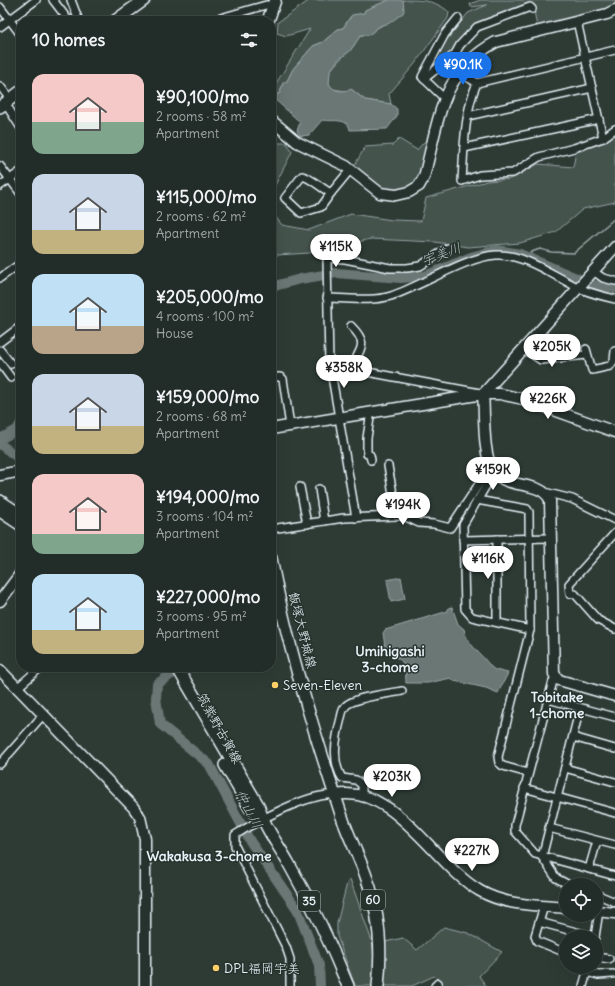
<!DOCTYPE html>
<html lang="en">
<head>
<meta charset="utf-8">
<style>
	:root { --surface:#222c28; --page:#2a3430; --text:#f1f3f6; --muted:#a2a7a8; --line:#3f4845; --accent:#1a73e8 }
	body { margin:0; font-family:Delius,"Klee One",sans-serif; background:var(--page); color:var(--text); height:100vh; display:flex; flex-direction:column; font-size:15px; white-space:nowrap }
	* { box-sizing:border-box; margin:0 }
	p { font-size:13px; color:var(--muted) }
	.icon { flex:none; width:22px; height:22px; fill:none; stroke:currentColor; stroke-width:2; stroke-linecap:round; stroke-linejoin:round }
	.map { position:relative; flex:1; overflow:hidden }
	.details { position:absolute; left:16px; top:16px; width:260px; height:656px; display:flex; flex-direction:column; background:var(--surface); border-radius:16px; box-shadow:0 4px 16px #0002,0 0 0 1px var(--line) }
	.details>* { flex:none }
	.buttons { position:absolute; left:559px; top:878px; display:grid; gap:8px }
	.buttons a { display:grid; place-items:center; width:44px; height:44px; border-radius:50%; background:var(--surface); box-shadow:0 4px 16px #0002,0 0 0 1px var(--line); font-size:20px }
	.price { position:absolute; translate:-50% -34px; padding:0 9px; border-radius:14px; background:#fff; color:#222; font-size:13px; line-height:26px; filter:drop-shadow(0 1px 2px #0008) }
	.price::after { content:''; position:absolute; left:50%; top:24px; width:12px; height:9px; margin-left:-6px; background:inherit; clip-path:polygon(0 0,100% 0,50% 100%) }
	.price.active { background:var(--accent); color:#fff }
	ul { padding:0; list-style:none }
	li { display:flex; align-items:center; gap:12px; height:100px; padding:0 16px }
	li span { display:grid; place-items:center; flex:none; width:112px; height:80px; border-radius:12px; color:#555 }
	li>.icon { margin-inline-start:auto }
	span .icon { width:48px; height:48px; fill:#fffc; stroke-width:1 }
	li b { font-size:17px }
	h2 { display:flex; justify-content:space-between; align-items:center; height:48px; padding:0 16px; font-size:17px }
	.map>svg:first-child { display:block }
	.green { fill:#45524e; stroke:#96a2a3 }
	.water { fill:#6b7775; stroke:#9da8a9 }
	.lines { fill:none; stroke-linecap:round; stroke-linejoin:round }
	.stream { stroke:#9da8a9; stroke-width:1.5 }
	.river { stroke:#6b7775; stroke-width:10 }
	.street-casing { stroke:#e8f1f8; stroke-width:10 }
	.secondary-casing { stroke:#e8f1f8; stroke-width:13 }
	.primary-casing { stroke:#e8f1f8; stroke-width:14 }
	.street { stroke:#26332d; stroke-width:7 }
	.secondary { stroke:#26332d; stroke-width:10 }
	.primary { stroke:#26332d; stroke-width:11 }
	.poi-dot { fill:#ffd166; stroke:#26332d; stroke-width:1.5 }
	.labels { text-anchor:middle; stroke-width:3; stroke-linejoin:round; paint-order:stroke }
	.shield { fill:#26332d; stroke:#aeb8bb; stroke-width:1 }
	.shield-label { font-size:12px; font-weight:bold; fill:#e8f1f8 }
	.street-label { font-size:13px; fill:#e8f1f8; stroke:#26332d }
	.poi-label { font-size:13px; fill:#e8f1f8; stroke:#26332d; text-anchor:start }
	.water-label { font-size:14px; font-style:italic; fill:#b0babd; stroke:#26332d }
	.neighbourhood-label { font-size:14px; font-weight:bold; fill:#e8f1f8; stroke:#26332d }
</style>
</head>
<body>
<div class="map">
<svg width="615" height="986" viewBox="0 0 615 986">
	<rect width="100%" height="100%" fill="#2e3b35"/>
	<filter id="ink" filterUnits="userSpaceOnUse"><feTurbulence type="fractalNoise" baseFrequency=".025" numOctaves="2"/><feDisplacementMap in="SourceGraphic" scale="8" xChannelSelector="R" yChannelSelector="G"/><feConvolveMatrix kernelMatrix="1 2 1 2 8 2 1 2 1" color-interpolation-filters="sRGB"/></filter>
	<g filter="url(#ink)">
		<g class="green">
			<path d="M310,0H389L365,10L364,13L350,17L343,28L338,29L323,42L313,46L293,69L287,81L283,83L280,93L271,97V83L275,85L310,29L286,36L277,33L278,22Z"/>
			<path d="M403,0C422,0 435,0 449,12L448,18L414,65L389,94L391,104L365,100L351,89L346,91L332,89C319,72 343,59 352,48C356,44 356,39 361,35H369C384,20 398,24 403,0Z"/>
			<path d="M480,0H615V7L607,11L537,27L533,5L477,25L452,53L426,76L446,41L468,13L487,5L471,7L470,4Z"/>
			<path d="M615,135V202L583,209L556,232L520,243L468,247L435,242L371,239L309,253L277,255L271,253V211L282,225L309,230L351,214L392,220L421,221L426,198L487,181L510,179L538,164L573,167L576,152Z"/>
			<path d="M399,139L417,150L424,142H429L419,180L407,190L383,191L353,168L365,147L393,145Z"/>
			<path d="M278,143H287L292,152L272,191L271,200V148Z"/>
			<path d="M350,879L376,953L385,942L403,938L417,950L444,927L468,933L502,952L479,976L486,986H444L434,976L412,986H355L337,936V923L347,883Z"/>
		</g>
		<g class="water">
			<path d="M389,0H403L404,10L403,13L388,24C379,24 375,30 369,35H361L350,51L339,59L330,71L329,84C334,92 343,92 351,89L365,100L391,104L397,109V116L387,129L350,130C348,117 331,122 322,120L309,135L301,136L297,131L300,122L272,97L280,93L283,83L287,81L293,69L313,46L323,42L338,29L343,28L352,15L364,13L365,10Z"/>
			<path d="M401,577L405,599L391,602L387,580Z"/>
			<path d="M452,607L458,624L464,629C466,644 483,655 491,667L495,670L508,673L498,693L486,688L454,681L451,678L428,683H406C405,663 406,661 386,653L383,633L385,630L448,611V608Z"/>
		</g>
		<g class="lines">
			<path class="stream" d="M525,256L534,251L540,249L551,252L574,253L615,218"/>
			<g class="river">
				<path d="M271,287L300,279L336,273L401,278L425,276L471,257L496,250L520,254L593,285L615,288"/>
				<path d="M0,439L17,430L21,423"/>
				<path d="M0,444L21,460"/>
				<path d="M182,667L157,684L156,698L160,724L209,764L250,841L297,909L319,965L320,986"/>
			</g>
			<g class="street-casing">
				<g id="street">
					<path d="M53,0L69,21"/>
					<path d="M71,0L79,21"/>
					<path d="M0,7L21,35"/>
					<path d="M210,21L266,5H273"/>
					<path d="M577,21L603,138"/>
					<path d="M0,27L36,0"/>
					<path d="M459,72L477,83L615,50"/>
					<path d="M424,79L455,54L460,45L477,27L530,7L532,9"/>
					<path d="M477,83C464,112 464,149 462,181L480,175L513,173L539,157L574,148L603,138L615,129"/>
					<path d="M0,86L10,99"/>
					<path d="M444,98L422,77L445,34L458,18"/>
					<path d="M5,103L21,128"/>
					<path d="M468,116L592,88"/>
					<path d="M464,148L599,119"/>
					<path d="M0,166L21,194"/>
					<path d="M302,176C310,177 322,189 331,193L321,207L301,213L285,198Z"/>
					<path d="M0,186L21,171"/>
					<path d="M331,193L350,170"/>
					<path d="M593,271L603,278L615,281"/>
					<path d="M0,278L21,263"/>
					<path d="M327,298C348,298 371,302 391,296C422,286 465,257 496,255C523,253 554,276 577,287C588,293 603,296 615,299"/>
					<path d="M351,326C372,347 356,349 353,369"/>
					<path d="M0,342L21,326"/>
					<path d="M524,349L541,360L587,355"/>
					<path d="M586,349L592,370L610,366L614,360L615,351"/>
					<path d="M0,350L11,364"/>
					<path d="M0,363L11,378"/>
					<path d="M330,365L480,393"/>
					<path d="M271,377H280L283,379L290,426"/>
					<path d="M370,412V418L367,438V454L370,455L371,460"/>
					<path d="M21,446V449"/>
					<path d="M388,466L397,516"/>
					<path d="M494,472L463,525L465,609L472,617L530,630"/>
					<path d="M300,487L307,524"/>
					<path d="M319,489L324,521"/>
					<path d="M544,492L572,499L615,520"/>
					<path d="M477,500L527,509L529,512L530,630L498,757L499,763L503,766L528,773"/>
					<path d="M356,518L330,365L329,364L327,258L345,259L390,268H407L420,266L448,248"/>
					<path d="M271,529L344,518L397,516H404L419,523L434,524L450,528L479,484L492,468"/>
					<path d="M615,533L569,584L570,594H575L598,620L615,629"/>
					<path d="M497,539V622"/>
					<path d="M463,540L551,538"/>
					<path d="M555,677L553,681L515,825V831L535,854L615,876"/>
					<path d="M17,688L41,667"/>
					<path d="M548,699L615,717"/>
					<path d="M573,737L615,749"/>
					<path d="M0,764L43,715"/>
					<path d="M565,768L615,782"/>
					<path d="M524,788L615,813"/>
					<path d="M362,795V785L356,780L342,778C331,760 336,737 341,718C342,713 343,707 348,704C361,696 387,694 402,691"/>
					<path d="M549,828L615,845"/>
					<path d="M589,869L597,841"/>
					<path d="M569,885L556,878L542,857L580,708"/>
					<path d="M596,894L615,902"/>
					<path d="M544,906L535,936L537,941L566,953"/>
					<path d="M539,922L595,937"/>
					<path d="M595,937L599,911"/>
					<path d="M596,957L609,959"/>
					<path d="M582,967L587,972L583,986"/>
					<path d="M587,972L598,975L613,974"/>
					<path d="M290,986V959L286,947L235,846V835C257,821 310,792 336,795"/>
					<path d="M435,986L438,983"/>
				</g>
			</g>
			<g class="secondary-casing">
				<g id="secondary">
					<path d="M271,120L297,142L346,166L380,193L396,195L409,192L419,186L424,177C439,121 440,72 496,42L607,14L615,10"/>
					<path d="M615,247L483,394C485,415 482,455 494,472C508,490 541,480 550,500L554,674L559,680L615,696"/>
					<path d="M271,429L483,394H500L523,399L615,432"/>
					<path d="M0,475L21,471"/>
					<path d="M0,601L21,573"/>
					<path d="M0,670L133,807L140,817L145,839V986"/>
					<path d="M336,795C396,784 434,865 480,891C506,906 537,905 566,908"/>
					<path d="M596,911L615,913"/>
				</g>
			</g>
			<g class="primary-casing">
				<g id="primary">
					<path d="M115,21L144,0"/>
					<path d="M268,21L275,0"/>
					<path d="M0,107L21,91"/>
					<path d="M0,501L21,515"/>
					<path d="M0,511L21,525"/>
					<path d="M271,558C287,646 314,732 342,817C349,838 360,858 367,879C380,914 382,949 378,986"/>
					<path d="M177,667L258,805C264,827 278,844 289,864C311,903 331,944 348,986"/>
					<path d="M225,765L250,808L262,820"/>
				</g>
			</g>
			<use href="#street" class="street"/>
			<use href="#secondary" class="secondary"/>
			<use href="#primary" class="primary"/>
		</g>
	</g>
	<g class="poi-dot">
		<circle cx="275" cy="685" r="4"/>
		<circle cx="216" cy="968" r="4"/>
	</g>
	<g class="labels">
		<g class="shield">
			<rect x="361" y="890" width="24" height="20" rx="3"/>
			<rect x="298" y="891" width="22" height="20" rx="3"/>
		</g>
		<g class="shield-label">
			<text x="373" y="904">60</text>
			<text x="309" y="905">35</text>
		</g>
		<g class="street-label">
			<text transform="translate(303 630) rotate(76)" y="5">飯塚大野城線</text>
			<text transform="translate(220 728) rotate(61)" y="5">筑紫野古賀線</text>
		</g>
		<g class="poi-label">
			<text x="283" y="690">Seven-Eleven</text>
			<text x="224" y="973">DPL福岡宇美</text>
		</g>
		<g class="water-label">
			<text transform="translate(441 254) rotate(-21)" y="5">宇美川</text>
			<text transform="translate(249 809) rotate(62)" y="5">仲山川</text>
		</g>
		<g class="neighbourhood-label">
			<text x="390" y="656">Umihigashi<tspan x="390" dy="16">3-chome</tspan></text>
			<text x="557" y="702">Tobitake<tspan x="557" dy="16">1-chome</tspan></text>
			<text x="209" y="861">Wakakusa 3-chome</text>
		</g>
	</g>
</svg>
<div class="buttons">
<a><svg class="icon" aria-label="locate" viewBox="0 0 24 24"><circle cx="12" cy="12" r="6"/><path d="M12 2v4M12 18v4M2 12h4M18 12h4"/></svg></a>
<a><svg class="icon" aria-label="layers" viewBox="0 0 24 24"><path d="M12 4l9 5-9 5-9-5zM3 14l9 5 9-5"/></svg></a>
</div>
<b class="price active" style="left:463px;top:86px">¥90.1K</b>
<b class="price" style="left:336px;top:268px">¥115K</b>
<b class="price" style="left:552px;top:368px">¥205K</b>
<b class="price" style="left:344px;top:389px">¥358K</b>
<b class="price" style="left:548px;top:420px">¥226K</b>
<b class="price" style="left:493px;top:491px">¥159K</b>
<b class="price" style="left:403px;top:526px">¥194K</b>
<b class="price" style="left:488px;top:580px">¥116K</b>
<b class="price" style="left:392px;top:798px">¥203K</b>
<b class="price" style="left:472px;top:872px">¥227K</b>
<section class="details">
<h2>10 homes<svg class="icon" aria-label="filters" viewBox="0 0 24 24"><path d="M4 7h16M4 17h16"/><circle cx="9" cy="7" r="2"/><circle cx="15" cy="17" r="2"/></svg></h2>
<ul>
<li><span style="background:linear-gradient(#f6c9c9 60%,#7fa58c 0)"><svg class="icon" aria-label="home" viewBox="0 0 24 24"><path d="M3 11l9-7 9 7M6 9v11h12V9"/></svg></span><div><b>¥90,100/mo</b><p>2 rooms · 58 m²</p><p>Apartment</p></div></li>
<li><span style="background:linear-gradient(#c9d6e8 70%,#c2b280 0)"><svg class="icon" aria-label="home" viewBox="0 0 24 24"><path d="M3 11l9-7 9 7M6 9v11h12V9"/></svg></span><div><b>¥115,000/mo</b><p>2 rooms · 62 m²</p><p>Apartment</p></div></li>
<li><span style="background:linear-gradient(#bfe0f5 65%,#b9a48a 0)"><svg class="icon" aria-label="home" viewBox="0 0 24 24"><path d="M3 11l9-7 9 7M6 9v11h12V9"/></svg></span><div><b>¥205,000/mo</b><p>4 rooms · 100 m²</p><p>House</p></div></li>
<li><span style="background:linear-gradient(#c9d6e8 65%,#c2b280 0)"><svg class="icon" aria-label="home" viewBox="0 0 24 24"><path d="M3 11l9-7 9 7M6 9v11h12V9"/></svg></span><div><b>¥159,000/mo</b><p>2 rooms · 68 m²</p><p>Apartment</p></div></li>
<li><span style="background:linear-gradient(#f6c9c9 75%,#7fa58c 0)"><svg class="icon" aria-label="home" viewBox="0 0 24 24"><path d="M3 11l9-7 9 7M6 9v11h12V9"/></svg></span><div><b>¥194,000/mo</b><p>3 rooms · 104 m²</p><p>Apartment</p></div></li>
<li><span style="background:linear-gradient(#bfe0f5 70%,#c2b280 0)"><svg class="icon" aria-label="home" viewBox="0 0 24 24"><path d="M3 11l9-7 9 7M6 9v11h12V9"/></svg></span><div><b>¥227,000/mo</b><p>3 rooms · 95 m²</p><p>Apartment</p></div></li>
</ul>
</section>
</div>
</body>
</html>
